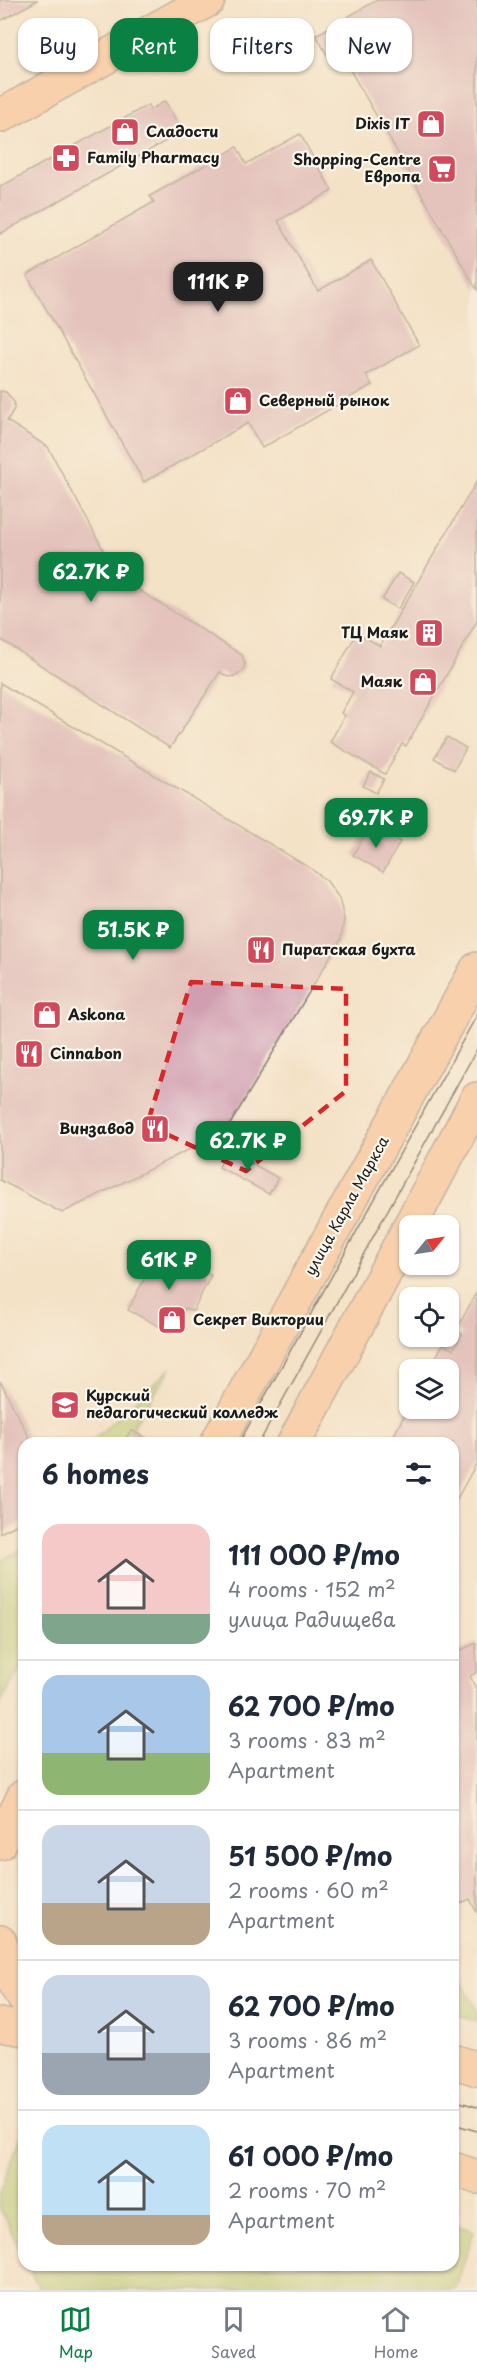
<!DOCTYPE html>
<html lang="en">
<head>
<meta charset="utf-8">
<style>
	:root { --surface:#fff; --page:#f2f2f3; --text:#1f2937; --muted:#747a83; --line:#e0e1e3; --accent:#0b8043 }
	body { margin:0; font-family:"Playpen Sans",sans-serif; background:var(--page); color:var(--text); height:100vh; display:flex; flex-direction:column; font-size:22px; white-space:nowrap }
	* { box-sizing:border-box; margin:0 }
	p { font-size:20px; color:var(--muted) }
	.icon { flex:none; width:33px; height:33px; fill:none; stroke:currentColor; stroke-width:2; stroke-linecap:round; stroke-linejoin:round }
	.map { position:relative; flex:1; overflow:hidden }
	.details { position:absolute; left:18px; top:1437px; width:441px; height:834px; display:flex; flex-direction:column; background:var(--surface); border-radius:18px; box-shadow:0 2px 4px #0004 }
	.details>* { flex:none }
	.guide { position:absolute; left:18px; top:18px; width:441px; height:54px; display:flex; gap:12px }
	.needle { width:39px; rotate:60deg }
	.tools { position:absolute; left:399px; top:1215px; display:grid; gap:12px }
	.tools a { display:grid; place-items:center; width:60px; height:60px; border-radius:12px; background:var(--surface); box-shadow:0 2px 4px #0004; font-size:30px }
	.price { position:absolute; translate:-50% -51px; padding:0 14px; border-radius:12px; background:var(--accent); color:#fff; font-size:20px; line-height:39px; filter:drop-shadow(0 2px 3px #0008) }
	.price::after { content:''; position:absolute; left:50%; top:36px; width:18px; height:14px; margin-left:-9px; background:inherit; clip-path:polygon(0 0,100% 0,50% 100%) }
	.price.current { background:#222; color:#fff }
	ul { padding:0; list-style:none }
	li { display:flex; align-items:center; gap:18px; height:150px; padding:0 24px }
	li+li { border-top:2px solid var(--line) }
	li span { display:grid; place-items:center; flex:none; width:168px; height:120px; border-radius:18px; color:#555 }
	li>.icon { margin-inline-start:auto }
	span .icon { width:72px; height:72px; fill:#fffc; stroke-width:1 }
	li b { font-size:26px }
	h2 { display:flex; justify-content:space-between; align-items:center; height:72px; padding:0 24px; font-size:26px }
	.chip { padding:0 21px; border-radius:18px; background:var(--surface); box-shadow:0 2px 4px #0004; font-size:21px; line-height:54px }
	.chip.current { background:var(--accent); color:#fff }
	.menu { display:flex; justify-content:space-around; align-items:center; height:84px; border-top:2px solid var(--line); background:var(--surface); font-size:16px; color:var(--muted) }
	.menu a { display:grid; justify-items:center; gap:3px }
	.menu .current { color:var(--accent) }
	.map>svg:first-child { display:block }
	.green { fill:#aec76c; stroke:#657244; stroke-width:1.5 }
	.building { fill:#d09eb0 }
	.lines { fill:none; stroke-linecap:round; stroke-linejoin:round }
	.major-casing { stroke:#887f72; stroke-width:36 }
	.major { stroke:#fcba8d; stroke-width:33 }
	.tram { stroke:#1c1c1c; stroke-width:1.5 }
	.marked { fill:none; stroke:#d62828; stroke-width:4.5; stroke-dasharray:12 8; stroke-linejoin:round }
	.labels { text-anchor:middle; stroke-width:4.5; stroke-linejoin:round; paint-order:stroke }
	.poi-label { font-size:15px; font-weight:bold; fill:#1c1c1c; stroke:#fbf7ec; text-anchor:start }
	.street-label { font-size:15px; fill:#1c1c1c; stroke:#fbf7ec }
</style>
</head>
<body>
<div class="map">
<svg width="477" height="2290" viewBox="0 0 477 2290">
	<rect width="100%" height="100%" fill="#fbf7ec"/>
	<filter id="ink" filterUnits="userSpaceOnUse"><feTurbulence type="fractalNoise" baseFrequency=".0167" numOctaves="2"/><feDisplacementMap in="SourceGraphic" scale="12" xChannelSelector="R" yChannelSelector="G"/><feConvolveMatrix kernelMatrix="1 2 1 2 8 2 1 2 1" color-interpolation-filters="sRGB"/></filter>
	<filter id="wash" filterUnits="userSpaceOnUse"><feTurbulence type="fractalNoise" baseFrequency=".008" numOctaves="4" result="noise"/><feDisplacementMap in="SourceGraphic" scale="24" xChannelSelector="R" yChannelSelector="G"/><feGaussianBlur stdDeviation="1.35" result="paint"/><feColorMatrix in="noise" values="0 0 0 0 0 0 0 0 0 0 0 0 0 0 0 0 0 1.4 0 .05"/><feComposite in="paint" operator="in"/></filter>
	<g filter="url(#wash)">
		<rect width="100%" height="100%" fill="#f4e2c7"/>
		<g class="green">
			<path d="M171,1368L131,1429L146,1438L143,1443H90Z"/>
			<path d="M24,1548V1661L0,1704V1561Z"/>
			<path d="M453,1965L477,2011V2022L453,2014Z"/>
			<path d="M24,2129V2258L0,2209V2190Z"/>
			<path d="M453,2224L474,2231L455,2290H40L27,2265H453Z"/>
		</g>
		<g id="blocks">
			<g class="building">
				<path d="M0,0H38L0,21Z"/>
				<path d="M377,0H477V290L346,63L335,69L316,35Z"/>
				<path d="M165,101L182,132L0,234V187L148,105L150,110Z"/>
				<path d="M300,134L332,191L278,221L318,291L371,260L419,345L366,375L372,385L262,448L248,423L144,482L27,275L154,202L150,196L237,147L246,164Z"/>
				<path d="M0,391L6,392L14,402V409L7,421L48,447L118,577L242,655L245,664L243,671L236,676L228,677L220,672L170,748L0,639Z"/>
				<path d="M477,481V621L406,746L402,744L385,774L330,742L345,715L341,713L353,692L331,679L357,633L380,646Z"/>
				<path d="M398,573L414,582L398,609L382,600Z"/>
				<path d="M0,683L310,868L327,881L339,898L344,919L341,939L226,1131L62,1213L0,1180Z"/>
				<path d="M447,737L466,748L454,770L434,758Z"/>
				<path d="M371,772L384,779L376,793L363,786Z"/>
				<path d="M370,825L400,842L383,872L353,855Z"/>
				<path d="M228,1150L278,1178L269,1194L219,1167Z"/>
				<path d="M160,1249L211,1275L193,1311L185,1308L172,1333L128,1310Z"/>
				<path d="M477,1291V1462L453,1506V1443H390L408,1408H448V1370H429L443,1344L453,1350L462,1334L456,1331Z"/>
				<path d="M0,1381L32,1443H24V1521L0,1533Z"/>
				<path d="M131,1430L146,1438L143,1443H123Z"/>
				<path d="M476,1643L477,1672L470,1676L477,1691V1913L470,1899L453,1907V1654Z"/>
			</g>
		</g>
	</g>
	<g filter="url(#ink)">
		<use href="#blocks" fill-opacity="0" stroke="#887f72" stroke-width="1.5"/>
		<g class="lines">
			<g class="major-casing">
				<g id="major">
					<path d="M0,116L208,0"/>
					<path d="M410,1226L477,1099"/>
					<path d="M217,1443L477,969"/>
					<path d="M294,1443L410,1226"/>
					<path d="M0,1843L24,1796"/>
					<path d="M0,1942L10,1977L24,1998"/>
					<path d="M0,2025L24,2029"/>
					<path d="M453,2061L477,2069"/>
					<path d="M453,2169L477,2177"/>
				</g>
			</g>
			<use href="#major" class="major"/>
			<g class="tram">
				<path d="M239,1443L477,1015"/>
				<path d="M259,1443L477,1049"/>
				<path d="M453,2100L477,2107"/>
				<path d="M453,2124L477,2131"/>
			</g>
		</g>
	</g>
	<path d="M0 0H477V2290H0ZM191,982L346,989V1091L246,1171L147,1125Z" fill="#f4e2c7" fill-opacity=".55" fill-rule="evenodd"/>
	<path class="marked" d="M191,982L346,989V1091L246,1171L147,1125Z"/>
	<defs>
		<g id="shop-square" transform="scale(1.5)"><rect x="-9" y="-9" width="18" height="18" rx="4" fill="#d1495b" stroke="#fbf7ec"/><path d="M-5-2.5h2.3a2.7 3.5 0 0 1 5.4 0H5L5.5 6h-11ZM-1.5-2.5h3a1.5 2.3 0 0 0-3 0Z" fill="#fff"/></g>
		<g id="pharmacy-square" transform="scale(1.5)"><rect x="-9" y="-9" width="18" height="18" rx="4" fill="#d1495b" stroke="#fbf7ec"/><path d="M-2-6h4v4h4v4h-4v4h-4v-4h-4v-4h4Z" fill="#fff"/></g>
		<g id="supermarket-square" transform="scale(1.5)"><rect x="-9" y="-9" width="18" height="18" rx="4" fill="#d1495b" stroke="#fbf7ec"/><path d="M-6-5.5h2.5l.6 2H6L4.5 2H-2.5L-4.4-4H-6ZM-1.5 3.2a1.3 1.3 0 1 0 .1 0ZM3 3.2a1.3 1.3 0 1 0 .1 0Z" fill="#fff"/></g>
		<g id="building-square" transform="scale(1.5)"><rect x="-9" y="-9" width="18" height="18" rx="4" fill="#d1495b" stroke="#fbf7ec"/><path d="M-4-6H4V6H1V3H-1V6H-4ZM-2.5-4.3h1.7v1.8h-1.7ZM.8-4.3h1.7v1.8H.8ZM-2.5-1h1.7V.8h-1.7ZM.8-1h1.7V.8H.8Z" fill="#fff"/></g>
		<g id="restaurant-square" transform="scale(1.5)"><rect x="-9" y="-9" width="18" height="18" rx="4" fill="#d1495b" stroke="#fbf7ec"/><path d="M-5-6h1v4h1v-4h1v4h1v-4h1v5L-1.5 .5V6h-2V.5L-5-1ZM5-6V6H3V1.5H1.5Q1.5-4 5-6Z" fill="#fff"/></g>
		<g id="university-square" transform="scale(1.5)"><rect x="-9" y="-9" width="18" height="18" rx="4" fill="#d1495b" stroke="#fbf7ec"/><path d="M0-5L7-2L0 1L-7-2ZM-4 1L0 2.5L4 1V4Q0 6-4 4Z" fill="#fff"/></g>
	</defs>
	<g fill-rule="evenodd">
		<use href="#shop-square" x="431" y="124"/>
		<use href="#shop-square" x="125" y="132"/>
		<use href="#pharmacy-square" x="66" y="158"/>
		<use href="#supermarket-square" x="442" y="169"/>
		<use href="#shop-square" x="238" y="401"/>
		<use href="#building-square" x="429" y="633"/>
		<use href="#shop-square" x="423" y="682"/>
		<use href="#restaurant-square" x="261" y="950"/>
		<use href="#shop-square" x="47" y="1015"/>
		<use href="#restaurant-square" x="29" y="1054"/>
		<use href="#restaurant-square" x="155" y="1129"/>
		<use href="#shop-square" x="172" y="1320"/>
		<use href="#university-square" x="65" y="1405"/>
	</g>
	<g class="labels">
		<g class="poi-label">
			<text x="410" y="129" text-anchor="end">Dixis IT</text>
			<text x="146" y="137">Сладости</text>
			<text x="87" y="163">Family Pharmacy</text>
			<text x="421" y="165" text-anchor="end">Shopping-Centre<tspan x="421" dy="17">Европа</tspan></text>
			<text x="259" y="406">Северный рынок</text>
			<text x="408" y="638" text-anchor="end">ТЦ Маяк</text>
			<text x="402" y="687" text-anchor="end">Маяк</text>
			<text x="282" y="955">Пиратская бухта</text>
			<text x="68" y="1020">Askona</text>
			<text x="50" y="1059">Cinnabon</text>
			<text x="134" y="1134" text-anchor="end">Винзавод</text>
			<text x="193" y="1325">Секрет Виктории</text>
			<text x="86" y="1401">Курский<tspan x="86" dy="17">педагогический колледж</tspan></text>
		</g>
		<g class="street-label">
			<text transform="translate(347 1206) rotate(-61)" y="5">улица Карла Маркса</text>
		</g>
	</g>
</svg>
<div class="tools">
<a><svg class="needle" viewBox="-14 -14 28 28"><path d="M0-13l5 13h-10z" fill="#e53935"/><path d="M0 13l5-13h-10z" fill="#747a83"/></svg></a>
<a><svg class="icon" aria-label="locate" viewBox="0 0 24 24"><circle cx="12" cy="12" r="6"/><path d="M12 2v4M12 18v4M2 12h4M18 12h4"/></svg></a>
<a><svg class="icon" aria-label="layers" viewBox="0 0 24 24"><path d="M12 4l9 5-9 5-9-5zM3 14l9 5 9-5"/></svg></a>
</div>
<b class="price current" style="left:218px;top:313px">111K ₽</b>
<b class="price" style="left:91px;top:603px">62.7K ₽</b>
<b class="price" style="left:376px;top:849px">69.7K ₽</b>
<b class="price" style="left:133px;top:961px">51.5K ₽</b>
<b class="price" style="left:248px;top:1172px">62.7K ₽</b>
<b class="price" style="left:169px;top:1291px">61K ₽</b>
<div class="guide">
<a class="chip">Buy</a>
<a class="chip current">Rent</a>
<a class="chip">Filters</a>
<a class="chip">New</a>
</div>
<section class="details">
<h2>6 homes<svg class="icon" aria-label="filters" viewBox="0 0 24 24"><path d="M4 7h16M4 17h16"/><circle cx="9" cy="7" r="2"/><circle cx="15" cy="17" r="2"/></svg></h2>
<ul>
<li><span style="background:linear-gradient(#f6c9c9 75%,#7fa58c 0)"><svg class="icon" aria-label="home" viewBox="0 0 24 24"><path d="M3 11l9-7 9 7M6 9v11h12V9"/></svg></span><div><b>111 000 ₽/mo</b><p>4 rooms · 152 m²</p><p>улица Радищева</p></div></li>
<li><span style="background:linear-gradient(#a9c7e8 65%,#8fb573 0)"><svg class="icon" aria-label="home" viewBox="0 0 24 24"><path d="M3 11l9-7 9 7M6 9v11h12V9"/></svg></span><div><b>62 700 ₽/mo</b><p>3 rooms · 83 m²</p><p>Apartment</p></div></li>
<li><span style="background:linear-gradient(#c9d6e8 65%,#b9a48a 0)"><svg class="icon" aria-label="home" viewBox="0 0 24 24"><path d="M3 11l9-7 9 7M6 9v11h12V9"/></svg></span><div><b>51 500 ₽/mo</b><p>2 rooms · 60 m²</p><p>Apartment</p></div></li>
<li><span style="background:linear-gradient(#c9d6e8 65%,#9aa5b1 0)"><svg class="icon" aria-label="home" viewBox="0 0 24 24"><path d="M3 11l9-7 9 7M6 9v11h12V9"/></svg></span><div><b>62 700 ₽/mo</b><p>3 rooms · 86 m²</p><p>Apartment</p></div></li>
<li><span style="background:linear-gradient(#bfe0f5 75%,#b9a48a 0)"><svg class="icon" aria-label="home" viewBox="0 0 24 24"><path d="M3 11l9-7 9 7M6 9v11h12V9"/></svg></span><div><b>61 000 ₽/mo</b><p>2 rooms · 70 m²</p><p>Apartment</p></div></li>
</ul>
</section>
</div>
<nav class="menu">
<a class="current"><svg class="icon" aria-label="map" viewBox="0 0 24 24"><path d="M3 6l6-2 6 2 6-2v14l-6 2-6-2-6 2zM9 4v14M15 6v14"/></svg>Map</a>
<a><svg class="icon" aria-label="saved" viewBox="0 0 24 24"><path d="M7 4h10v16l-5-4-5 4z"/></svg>Saved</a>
<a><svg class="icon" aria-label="home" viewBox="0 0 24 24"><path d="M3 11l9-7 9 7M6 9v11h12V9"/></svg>Home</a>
</nav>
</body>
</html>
